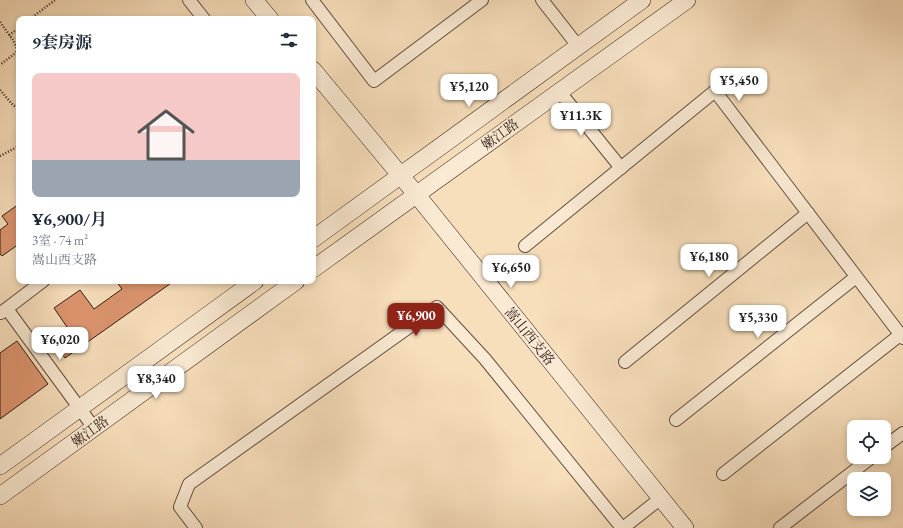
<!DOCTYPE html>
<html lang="zh">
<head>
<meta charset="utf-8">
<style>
	:root { --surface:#fff; --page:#f6f6f7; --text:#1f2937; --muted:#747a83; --line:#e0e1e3; --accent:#8f2418 }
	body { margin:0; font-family:"EB Garamond","Noto Serif SC",serif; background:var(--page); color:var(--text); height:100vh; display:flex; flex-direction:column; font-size:15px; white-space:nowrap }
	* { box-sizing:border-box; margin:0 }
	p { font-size:13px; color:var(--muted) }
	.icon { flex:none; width:22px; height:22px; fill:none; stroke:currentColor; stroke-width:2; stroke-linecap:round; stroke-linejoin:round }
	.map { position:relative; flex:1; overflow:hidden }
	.sheet { position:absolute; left:16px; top:16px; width:300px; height:268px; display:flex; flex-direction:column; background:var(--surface); border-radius:8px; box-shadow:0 2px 6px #0003 }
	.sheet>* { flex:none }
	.buttons { position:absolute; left:847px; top:420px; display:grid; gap:8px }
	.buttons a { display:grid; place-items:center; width:44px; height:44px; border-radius:8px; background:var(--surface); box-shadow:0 2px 6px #0003; font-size:20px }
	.price { position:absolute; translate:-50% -34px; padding:0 9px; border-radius:8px; background:#fff; color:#222; font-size:13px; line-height:26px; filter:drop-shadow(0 1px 2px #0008) }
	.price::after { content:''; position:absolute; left:50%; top:24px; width:12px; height:9px; margin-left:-6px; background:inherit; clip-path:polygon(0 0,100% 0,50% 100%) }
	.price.active { background:var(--accent); color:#fff }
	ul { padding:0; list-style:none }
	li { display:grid; align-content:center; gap:8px; height:212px; padding:0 16px }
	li+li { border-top:1px solid var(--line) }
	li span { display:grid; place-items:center; height:124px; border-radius:8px; color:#555 }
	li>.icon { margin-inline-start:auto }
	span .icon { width:72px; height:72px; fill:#fffc; stroke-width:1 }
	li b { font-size:17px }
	h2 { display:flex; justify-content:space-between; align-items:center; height:48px; padding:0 16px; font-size:17px }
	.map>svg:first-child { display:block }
	.building { fill:#dc946e; stroke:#2f1d16 }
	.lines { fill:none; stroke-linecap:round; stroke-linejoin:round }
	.street-casing { stroke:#614e40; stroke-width:14 }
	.secondary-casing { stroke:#2f1d16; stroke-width:18 }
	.path { stroke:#2f1d16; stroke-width:2.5; stroke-dasharray:1 2; stroke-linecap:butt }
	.street { stroke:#faead3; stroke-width:12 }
	.secondary { stroke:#faead3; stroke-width:17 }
	.labels { text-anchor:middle; stroke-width:3; stroke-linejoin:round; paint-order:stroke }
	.street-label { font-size:14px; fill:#2f1d16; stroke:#faead3 }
</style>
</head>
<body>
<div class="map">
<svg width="903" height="528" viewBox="0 0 903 528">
	<rect width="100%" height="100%" fill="#f8dfbc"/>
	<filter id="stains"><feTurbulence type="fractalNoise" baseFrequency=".005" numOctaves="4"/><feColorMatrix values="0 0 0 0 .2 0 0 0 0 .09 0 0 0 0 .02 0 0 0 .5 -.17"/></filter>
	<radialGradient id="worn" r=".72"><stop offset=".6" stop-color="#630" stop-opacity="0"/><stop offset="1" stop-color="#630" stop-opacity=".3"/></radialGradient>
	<g class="building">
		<path d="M19,204V244L2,256L0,254V230L8,224L2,216Z"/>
		<path d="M116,281H174L65,358L54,341L69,330L54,308L80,290L94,309L122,289Z"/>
		<path d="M17,341L48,384L0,419V353Z"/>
	</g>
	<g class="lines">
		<g class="street-casing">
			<g id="street">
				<path d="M189,0L204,19"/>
				<path d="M312,0L374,81L482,0"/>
				<path d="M542,0L578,46"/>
				<path d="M559,91L621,168"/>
				<path d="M525,246L715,91L903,338"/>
				<path d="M7,309L94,428"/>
				<path d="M1,313L43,281"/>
				<path d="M625,362L808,213"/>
				<path d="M676,420L856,277"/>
				<path d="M884,447L903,433"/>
				<path d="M723,474L900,335"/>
				<path d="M196,528L180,507L189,484L437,307L485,359L622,528"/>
				<path d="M623,528L661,498"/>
				<path d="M780,528L872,457"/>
			</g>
		</g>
		<g class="secondary-casing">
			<g id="secondary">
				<path d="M254,0L270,19"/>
				<path d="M313,70L416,194L685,528"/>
				<path d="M313,239L642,0"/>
				<path d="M313,269L687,0"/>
				<path d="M0,466L255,281"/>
				<path d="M0,496L296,281"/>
			</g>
		</g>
		<g class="path">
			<path d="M30,19L55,0"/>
			<path d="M0,22L13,40L18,51L0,65"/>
			<path d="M9,35L19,28"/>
			<path d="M0,90L13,105L19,109"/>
			<path d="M0,156L19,146"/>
		</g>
		<use href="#street" class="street"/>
		<use href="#secondary" class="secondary"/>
	</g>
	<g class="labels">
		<g class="street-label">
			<text transform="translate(500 134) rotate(-36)" y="5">嫩江路</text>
			<text transform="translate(530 336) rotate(51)" y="5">嵩山西支路</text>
			<text transform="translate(90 431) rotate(-36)" y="5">嫩江路</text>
		</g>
	</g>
	<rect width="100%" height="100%" filter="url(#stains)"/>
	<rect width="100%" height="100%" fill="url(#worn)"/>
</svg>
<div class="buttons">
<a><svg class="icon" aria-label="locate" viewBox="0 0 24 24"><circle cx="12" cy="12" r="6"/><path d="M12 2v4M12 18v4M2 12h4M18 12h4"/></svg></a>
<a><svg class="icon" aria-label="layers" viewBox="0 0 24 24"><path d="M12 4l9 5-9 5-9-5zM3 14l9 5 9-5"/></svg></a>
</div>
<b class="price" style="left:739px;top:102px">¥5,450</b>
<b class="price" style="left:469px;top:108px">¥5,120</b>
<b class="price" style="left:581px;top:137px">¥11.3K</b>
<b class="price" style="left:709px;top:278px">¥6,180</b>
<b class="price" style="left:511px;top:289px">¥6,650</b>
<b class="price active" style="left:416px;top:337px">¥6,900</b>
<b class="price" style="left:758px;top:339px">¥5,330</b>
<b class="price" style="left:60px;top:361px">¥6,020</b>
<b class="price" style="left:156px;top:400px">¥8,340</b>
<section class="sheet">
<h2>9套房源<svg class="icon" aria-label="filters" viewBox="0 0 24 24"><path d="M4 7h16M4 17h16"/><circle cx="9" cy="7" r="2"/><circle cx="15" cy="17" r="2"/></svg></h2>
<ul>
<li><span style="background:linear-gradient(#f6c9c9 70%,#9aa5b1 0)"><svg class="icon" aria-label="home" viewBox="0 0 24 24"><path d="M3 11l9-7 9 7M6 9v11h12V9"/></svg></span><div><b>¥6,900/月</b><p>3室 · 74 m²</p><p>嵩山西支路</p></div></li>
</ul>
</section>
</div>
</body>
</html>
